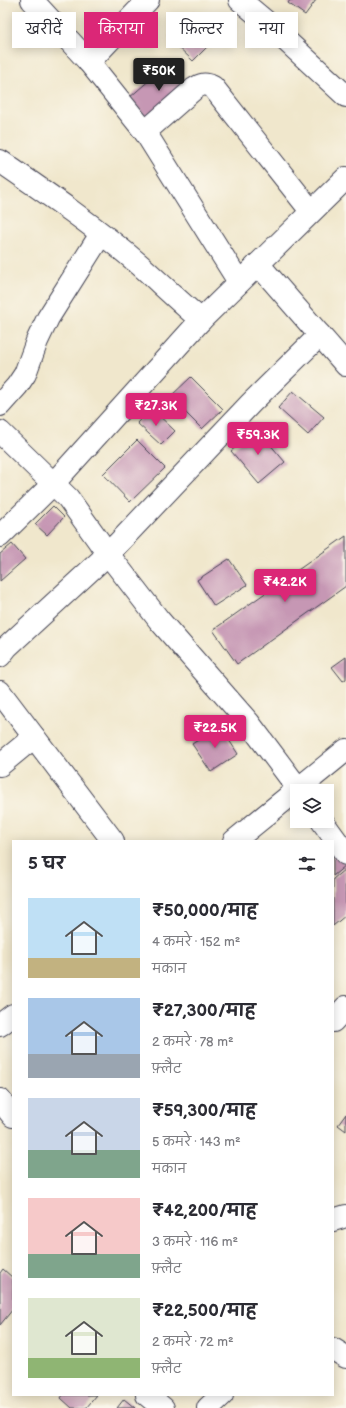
<!DOCTYPE html>
<html lang="hi">
<head>
<meta charset="utf-8">
<style>
	:root { --surface:#fff; --page:#f7f7f7; --text:#2b2b33; --muted:#7c7c81; --accent:#db2777 }
	body { margin:0; font-family:"Balsamiq Sans","Playpen Sans Deva",sans-serif; background:var(--page); color:var(--text); height:100vh; display:flex; flex-direction:column; font-size:15px; white-space:nowrap }
	* { box-sizing:border-box; margin:0 }
	p { font-size:13px; color:var(--muted) }
	.icon { flex:none; width:22px; height:22px; fill:none; stroke:currentColor; stroke-width:2; stroke-linecap:round; stroke-linejoin:round }
	.map { position:relative; flex:1; overflow:hidden }
	.drawer { position:absolute; left:12px; top:840px; width:322px; height:556px; display:flex; flex-direction:column; background:var(--surface); border-radius:0px; box-shadow:0 2px 10px #0003 }
	.drawer>* { flex:none }
	.top-card { position:absolute; left:12px; top:12px; width:322px; height:36px; display:flex; gap:8px }
	.buttons { position:absolute; left:290px; top:784px; display:grid; gap:8px }
	.buttons a { display:grid; place-items:center; width:44px; height:44px; border-radius:0px; background:var(--surface); box-shadow:0 2px 10px #0003; font-size:20px }
	.price { position:absolute; translate:-50% -34px; padding:0 9px; border-radius:4px; background:var(--accent); color:#fff; font-size:13px; line-height:26px; filter:drop-shadow(0 1px 2px #0008) }
	.price::after { content:''; position:absolute; left:50%; top:24px; width:12px; height:9px; margin-left:-6px; background:inherit; clip-path:polygon(0 0,100% 0,50% 100%) }
	.price.on { background:#222; color:#fff }
	ul { padding:0; list-style:none }
	li { display:flex; align-items:center; gap:12px; height:100px; padding:0 16px }
	li span { display:grid; place-items:center; flex:none; width:112px; height:80px; border-radius:0px; color:#555 }
	li>.icon { margin-inline-start:auto }
	span .icon { width:48px; height:48px; fill:#fffc; stroke-width:1 }
	li b { font-size:17px }
	h2 { display:flex; justify-content:space-between; align-items:center; height:48px; padding:0 16px; font-size:17px }
	.pill { padding:0 14px; border-radius:0px; background:var(--surface); box-shadow:0 2px 10px #0003; font-size:14px; line-height:36px }
	.pill.on { background:var(--accent); color:#fff }
	.map>svg:first-child { display:block }
	.building { fill:#c697b4 }
	.lines { fill:none; stroke-linecap:round; stroke-linejoin:round }
	.minor-casing { stroke:#414051; stroke-width:24 }
	.minor { stroke:#fff; stroke-width:22 }
</style>
</head>
<body>
<div class="map">
<svg width="346" height="1408" viewBox="0 0 346 1408">
	<rect width="100%" height="100%" fill="#fbf7ec"/>
	<filter id="ink" filterUnits="userSpaceOnUse"><feTurbulence type="fractalNoise" baseFrequency=".025" numOctaves="2"/><feDisplacementMap in="SourceGraphic" scale="8" xChannelSelector="R" yChannelSelector="G"/><feConvolveMatrix kernelMatrix="1 2 1 2 8 2 1 2 1" color-interpolation-filters="sRGB"/></filter>
	<filter id="wash" filterUnits="userSpaceOnUse"><feTurbulence type="fractalNoise" baseFrequency=".012" numOctaves="4" result="noise"/><feDisplacementMap in="SourceGraphic" scale="16" xChannelSelector="R" yChannelSelector="G"/><feGaussianBlur stdDeviation="0.9" result="paint"/><feColorMatrix in="noise" values="0 0 0 0 0 0 0 0 0 0 0 0 0 0 0 0 0 1.4 0 .05"/><feComposite in="paint" operator="in"/></filter>
	<g filter="url(#wash)">
		<rect width="100%" height="100%" fill="#f0e7cc"/>
		<g id="blocks">
			<g class="building">
				<path d="M290,0H316L305,15L288,3Z"/>
				<path d="M193,11L218,36L193,61L168,37Z"/>
				<path d="M168,64L189,87L149,121L129,98Z"/>
				<path d="M191,377L223,409L202,429L170,397Z"/>
				<path d="M293,391L324,417L308,435L278,408Z"/>
				<path d="M151,408L175,431L161,445L137,423Z"/>
				<path d="M257,429L285,462L259,484L231,451Z"/>
				<path d="M137,440L165,468L130,502L103,474Z"/>
				<path d="M53,506L64,517L47,535L35,524Z"/>
				<path d="M346,536V586L237,664L213,630Z"/>
				<path d="M12,544L25,559L0,581V554Z"/>
				<path d="M229,559L247,585L214,606L197,580Z"/>
				<path d="M346,657V679L343,681L332,667Z"/>
				<path d="M220,726L238,754L211,772L192,744Z"/>
				<path d="M333,848L346,865L333,876Z"/>
				<path d="M345,869L346,915L333,926V879Z"/>
				<path d="M346,1114V1131L338,1125Z"/>
				<path d="M3,1269L13,1278V1309L0,1325V1273Z"/>
				<path d="M63,1395H97L86,1408H72L61,1398Z"/>
				<path d="M124,1399L135,1408H117Z"/>
			</g>
		</g>
	</g>
	<g filter="url(#ink)">
		<use href="#blocks" fill-opacity="0" stroke="#414051" stroke-width="1"/>
		<g class="lines">
			<g class="minor-casing">
				<g id="minor">
					<path d="M32,0L89,62L145,132L239,282"/>
					<path d="M240,0L265,21L346,96"/>
					<path d="M89,62L148,0"/>
					<path d="M145,132L194,89C201,84 205,83 213,87L311,211"/>
					<path d="M0,161C48,194 96,227 140,265C160,283 180,302 201,320"/>
					<path d="M258,264L346,365"/>
					<path d="M0,405L17,386L25,374L37,341L48,318L101,234"/>
					<path d="M0,432L68,498L108,554L159,620L249,723L300,791"/>
					<path d="M0,536L53,484L201,320L346,178"/>
					<path d="M0,656L7,647L108,554L251,403L320,335"/>
					<path d="M0,692L113,841"/>
					<path d="M0,765L34,737"/>
					<path d="M322,821L346,854"/>
					<path d="M234,841L346,750"/>
					<path d="M333,1021L346,1007"/>
					<path d="M0,1025L13,1015"/>
					<path d="M0,1100L13,1116"/>
					<path d="M333,1220L346,1216"/>
					<path d="M333,1349L346,1357"/>
					<path d="M147,1395L163,1408"/>
					<path d="M208,1408L222,1395"/>
				</g>
			</g>
			<use href="#minor" class="minor"/>
		</g>
	</g>
</svg>
<div class="buttons">
<a><svg class="icon" aria-label="layers" viewBox="0 0 24 24"><path d="M12 4l9 5-9 5-9-5zM3 14l9 5 9-5"/></svg></a>
</div>
<b class="price on" style="left:159px;top:92px">₹50K</b>
<b class="price" style="left:156px;top:427px">₹27.3K</b>
<b class="price" style="left:258px;top:456px">₹59.3K</b>
<b class="price" style="left:285px;top:603px">₹42.2K</b>
<b class="price" style="left:215px;top:749px">₹22.5K</b>
<div class="top-card">
<a class="pill">खरीदें</a>
<a class="pill on">किराया</a>
<a class="pill">फ़िल्टर</a>
<a class="pill">नया</a>
</div>
<section class="drawer">
<h2>5 घर<svg class="icon" aria-label="filters" viewBox="0 0 24 24"><path d="M4 7h16M4 17h16"/><circle cx="9" cy="7" r="2"/><circle cx="15" cy="17" r="2"/></svg></h2>
<ul>
<li><span style="background:linear-gradient(#bfe0f5 75%,#c2b280 0)"><svg class="icon" aria-label="home" viewBox="0 0 24 24"><path d="M3 11l9-7 9 7M6 9v11h12V9"/></svg></span><div><b>₹50,000/माह</b><p>4 कमरे · 152 m²</p><p>मकान</p></div></li>
<li><span style="background:linear-gradient(#a9c7e8 70%,#9aa5b1 0)"><svg class="icon" aria-label="home" viewBox="0 0 24 24"><path d="M3 11l9-7 9 7M6 9v11h12V9"/></svg></span><div><b>₹27,300/माह</b><p>2 कमरे · 78 m²</p><p>फ़्लैट</p></div></li>
<li><span style="background:linear-gradient(#c9d6e8 65%,#7fa58c 0)"><svg class="icon" aria-label="home" viewBox="0 0 24 24"><path d="M3 11l9-7 9 7M6 9v11h12V9"/></svg></span><div><b>₹59,300/माह</b><p>5 कमरे · 143 m²</p><p>मकान</p></div></li>
<li><span style="background:linear-gradient(#f6c9c9 70%,#7fa58c 0)"><svg class="icon" aria-label="home" viewBox="0 0 24 24"><path d="M3 11l9-7 9 7M6 9v11h12V9"/></svg></span><div><b>₹42,200/माह</b><p>3 कमरे · 116 m²</p><p>फ़्लैट</p></div></li>
<li><span style="background:linear-gradient(#dfe7d0 75%,#8fb573 0)"><svg class="icon" aria-label="home" viewBox="0 0 24 24"><path d="M3 11l9-7 9 7M6 9v11h12V9"/></svg></span><div><b>₹22,500/माह</b><p>2 कमरे · 72 m²</p><p>फ़्लैट</p></div></li>
</ul>
</section>
</div>
</body>
</html>
